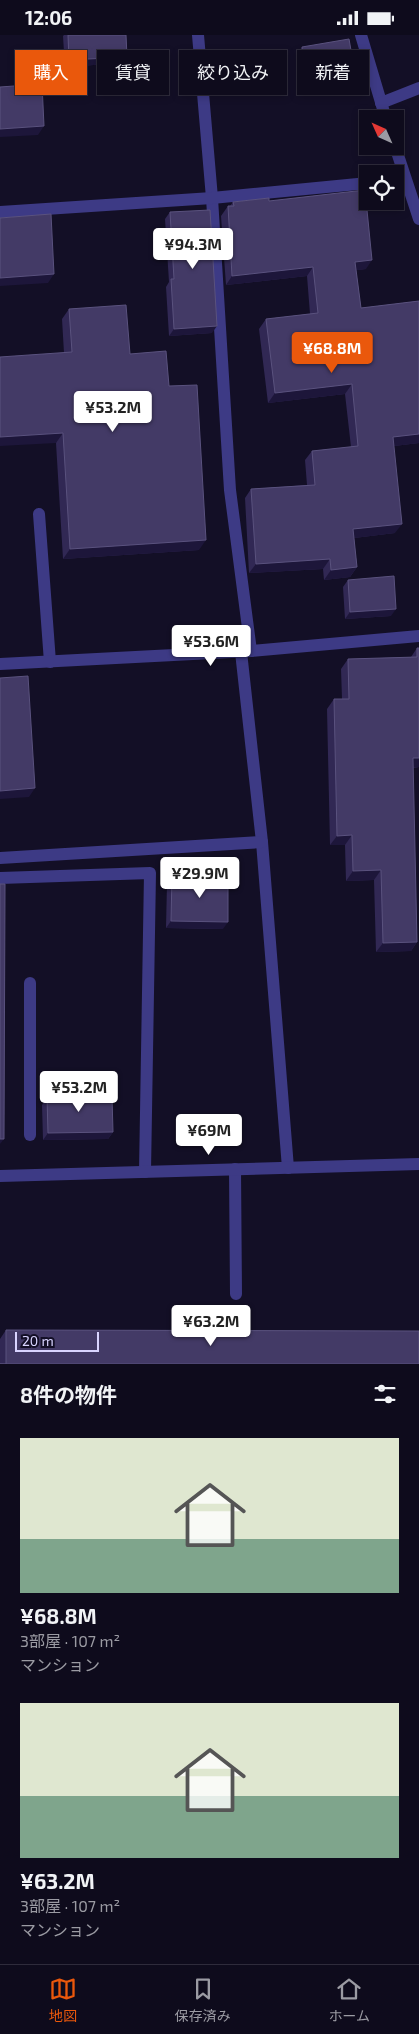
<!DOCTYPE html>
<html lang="ja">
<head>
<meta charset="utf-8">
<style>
	:root { --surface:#0e0b1c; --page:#1c1929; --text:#f1f3f6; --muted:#9b9ba3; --line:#2e2b3b; --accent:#ea580c }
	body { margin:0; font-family:"Exo 2","Noto Sans JP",sans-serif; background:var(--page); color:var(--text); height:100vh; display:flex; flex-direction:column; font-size:19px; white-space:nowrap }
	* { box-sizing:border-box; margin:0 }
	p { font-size:16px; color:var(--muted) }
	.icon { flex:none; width:28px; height:28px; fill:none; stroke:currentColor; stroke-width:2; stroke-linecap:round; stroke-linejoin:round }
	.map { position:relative; height:1329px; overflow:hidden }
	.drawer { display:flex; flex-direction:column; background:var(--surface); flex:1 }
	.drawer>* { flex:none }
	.hud { position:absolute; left:15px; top:15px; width:390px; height:45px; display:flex; gap:10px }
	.needle { width:32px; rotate:315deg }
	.buttons { position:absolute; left:359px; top:75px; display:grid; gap:10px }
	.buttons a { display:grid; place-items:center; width:45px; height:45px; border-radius:0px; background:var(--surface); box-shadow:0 2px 8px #0003,0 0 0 1px var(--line); font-size:25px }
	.scale { position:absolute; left:15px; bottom:12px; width:84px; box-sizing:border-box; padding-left:5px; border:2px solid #d9d4ff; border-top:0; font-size:14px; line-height:18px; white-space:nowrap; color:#d9d4ff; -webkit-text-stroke:4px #130f26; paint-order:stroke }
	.price { position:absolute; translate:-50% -42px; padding:0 11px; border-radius:5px; background:#fff; color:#222; font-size:16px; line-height:32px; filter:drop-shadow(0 1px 2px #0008) }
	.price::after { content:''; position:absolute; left:50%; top:30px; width:15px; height:11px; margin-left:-8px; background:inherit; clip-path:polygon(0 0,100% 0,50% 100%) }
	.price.selected { background:var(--accent); color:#fff }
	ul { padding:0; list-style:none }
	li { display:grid; align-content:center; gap:10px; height:265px; padding:0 20px }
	li span { display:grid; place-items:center; height:155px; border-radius:0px; color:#555 }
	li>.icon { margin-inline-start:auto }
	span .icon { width:90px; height:90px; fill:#fffc; stroke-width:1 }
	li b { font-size:21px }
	h2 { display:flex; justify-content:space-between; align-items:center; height:60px; padding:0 20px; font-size:21px }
	.pill { padding:0 18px; border-radius:0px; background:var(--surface); box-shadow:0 2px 8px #0003,0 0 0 1px var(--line); font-size:18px; line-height:45px }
	.pill.selected { background:var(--accent); color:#fff }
	.status { display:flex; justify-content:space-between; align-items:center; height:35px; padding:0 25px; background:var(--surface); direction:ltr }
	.status svg { height:14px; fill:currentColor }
	.tabs { display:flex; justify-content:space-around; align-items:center; height:70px; border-top:1px solid var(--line); background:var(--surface); font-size:14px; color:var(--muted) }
	.tabs a { display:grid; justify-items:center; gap:2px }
	.tabs .selected { color:var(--accent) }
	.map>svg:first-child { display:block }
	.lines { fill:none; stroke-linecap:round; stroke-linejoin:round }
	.minor { stroke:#3d3a85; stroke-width:12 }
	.wall { fill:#312854 }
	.shaded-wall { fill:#1d163a }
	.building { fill:#433a66; stroke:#5a527e }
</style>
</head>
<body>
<div class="status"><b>12:06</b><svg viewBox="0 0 49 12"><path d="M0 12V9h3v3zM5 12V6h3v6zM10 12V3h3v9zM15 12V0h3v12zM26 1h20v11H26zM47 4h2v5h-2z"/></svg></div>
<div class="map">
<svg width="419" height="1329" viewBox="0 0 419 1329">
	<rect width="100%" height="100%" fill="#130f26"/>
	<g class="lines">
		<g class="minor">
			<path d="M198,0L212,163L230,455L251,616"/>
			<path d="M361,0L386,84"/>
			<path d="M381,68L419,53"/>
			<path d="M395,111L419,184"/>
			<path d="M0,177L212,163L368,148"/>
			<path d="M39,479L50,627"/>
			<path d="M241,617L262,807L288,1133"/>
			<path d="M0,629L251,616L419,601"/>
			<path d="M0,823L262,807"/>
			<path d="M0,843L150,838L145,1137"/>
			<path d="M30,948V1100"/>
			<path d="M235,1134L236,1259"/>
			<path d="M0,1141L419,1129"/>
		</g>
	</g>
	<g class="wall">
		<path d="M64,0H126L127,22L122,28L65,32L63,1Z"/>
		<path d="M302,12L354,32L349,39L302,48L297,19Z"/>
		<path d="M269,166L366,234L356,235L361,273L419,266V408L394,411L395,498L354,503L357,532L350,542L324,545L323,534L249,538L245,463L251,454L307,450L305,425L312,416L351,412L345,359L268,368L259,294L266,284L310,279L307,241L226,250L221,181L228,171H230L233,167Z"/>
		<path d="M170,177L212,298L169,301L166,252L169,247L165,184Z"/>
		<path d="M69,274L130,319L169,351L199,515L63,524L56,408L64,318L62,284Z"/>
		<path d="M348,545L391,581L345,584L343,552Z"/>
		<path d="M417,613H419V732L413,733L417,907L411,916L376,917L374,845L346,846L345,810H330L327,674L334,664H342L341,634L348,624L411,622Z"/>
		<path d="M172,841L223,894L166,893L167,848Z"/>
		<path d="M57,1057L87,1062L113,1097L108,1104L43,1105L42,1070L47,1062H53Z"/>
		<path d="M6,1295L419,1296L0,1329V1304Z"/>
	</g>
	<g class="shaded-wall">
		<path d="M127,22L122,28L65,32L69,25Z"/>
		<path d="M354,32L349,39L302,48L307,41Z"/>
		<path d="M44,91L38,100L0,102V94Z"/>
		<path d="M372,225L366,234L349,236L355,227Z"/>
		<path d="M313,232L307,241L226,250L232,241Z"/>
		<path d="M54,239L48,248L0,251V243Z"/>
		<path d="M217,291L212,298L169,301L174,294Z"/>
		<path d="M352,349L345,359L268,368L275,358Z"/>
		<path d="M63,398L56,408L0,411V402Z"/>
		<path d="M419,399V408L386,412L393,402Z"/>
		<path d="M402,489L395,498L346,504L353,494Z"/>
		<path d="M206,505L199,515L63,524L70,514Z"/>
		<path d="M330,524L323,534L249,538L256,529Z"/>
		<path d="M357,532L350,542L324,545L331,535Z"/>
		<path d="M396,574L391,581L345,584L350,577Z"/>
		<path d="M413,723H419V732L406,733Z"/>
		<path d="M35,753L29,762L0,764V756Z"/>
		<path d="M352,800L345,810H330L337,801Z"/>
		<path d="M381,835L374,845L346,846L353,836Z"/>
		<path d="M171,886L228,887L223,894L166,893Z"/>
		<path d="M417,907L411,916L376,917L383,908Z"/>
		<path d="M113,1097L108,1104L43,1105L48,1098Z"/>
		<path d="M0,1104H4L0,1109Z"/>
	</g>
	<g class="building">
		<path d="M68,0H126L127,22L69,25Z"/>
		<path d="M349,4L354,32L307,41L302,12Z"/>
		<path d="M42,49L44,91L0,94V52Z"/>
		<path d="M365,155L372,225L355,227L361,273L419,266V399L393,402L402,489L353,494L357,532L331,535L330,524L256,529L251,454L315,450L312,416L358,411L352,349L275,358L266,284L318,278L313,232L232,241L228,171H234L233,167L269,163V166Z"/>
		<path d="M210,175L217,291L174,294L171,244H174L170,177Z"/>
		<path d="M51,179L54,239L0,243V183Z"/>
		<path d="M126,270L130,319L166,316L169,351L197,350L206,505L70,514L63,398L0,402V322L72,317L69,274Z"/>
		<path d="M394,541L396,574L350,577L348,545Z"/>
		<path d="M417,613H419V723H413L417,907L383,908L381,835L353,836L352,800L337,801L334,664H349L348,624L417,622Z"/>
		<path d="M28,641L35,753L0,756V643Z"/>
		<path d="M172,841L228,842V887L171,886Z"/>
		<path d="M0,849H5L4,1104H0Z"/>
		<path d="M87,1056V1062H112L113,1097L48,1098L47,1062H58L57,1057Z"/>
		<path d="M6,1295L419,1296V1329H0H6Z"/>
	</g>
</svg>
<div class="buttons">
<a><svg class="needle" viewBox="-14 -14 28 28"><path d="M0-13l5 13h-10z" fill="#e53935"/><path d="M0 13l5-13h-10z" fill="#9b9ba3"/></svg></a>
<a><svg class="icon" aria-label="locate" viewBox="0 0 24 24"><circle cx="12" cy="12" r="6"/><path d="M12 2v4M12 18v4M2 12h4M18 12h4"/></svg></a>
</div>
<div class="scale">20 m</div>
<b class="price" style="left:193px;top:235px">¥94.3M</b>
<b class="price selected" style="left:332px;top:339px">¥68.8M</b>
<b class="price" style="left:113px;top:398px">¥53.2M</b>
<b class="price" style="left:211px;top:632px">¥53.6M</b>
<b class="price" style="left:200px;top:864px">¥29.9M</b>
<b class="price" style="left:79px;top:1078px">¥53.2M</b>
<b class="price" style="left:209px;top:1121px">¥69M</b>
<b class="price" style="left:211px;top:1312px">¥63.2M</b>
<div class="hud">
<a class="pill selected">購入</a>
<a class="pill">賃貸</a>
<a class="pill">絞り込み</a>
<a class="pill">新着</a>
</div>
</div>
<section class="drawer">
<h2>8件の物件<svg class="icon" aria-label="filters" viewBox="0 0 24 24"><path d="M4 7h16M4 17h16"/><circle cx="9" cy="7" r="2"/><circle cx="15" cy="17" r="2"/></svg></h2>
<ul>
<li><span style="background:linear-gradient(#dfe7d0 65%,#7fa58c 0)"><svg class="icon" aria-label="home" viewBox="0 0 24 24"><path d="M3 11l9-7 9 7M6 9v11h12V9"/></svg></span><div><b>¥68.8M</b><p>3部屋 · 107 m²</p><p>マンション</p></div></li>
<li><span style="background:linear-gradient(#dfe7d0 60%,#7fa58c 0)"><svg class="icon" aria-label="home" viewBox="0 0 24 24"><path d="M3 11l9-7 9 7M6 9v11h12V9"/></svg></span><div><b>¥63.2M</b><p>3部屋 · 107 m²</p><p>マンション</p></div></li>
</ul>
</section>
<nav class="tabs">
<a class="selected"><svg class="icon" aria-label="map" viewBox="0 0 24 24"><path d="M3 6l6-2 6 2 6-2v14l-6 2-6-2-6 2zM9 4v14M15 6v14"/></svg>地図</a>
<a><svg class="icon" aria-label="saved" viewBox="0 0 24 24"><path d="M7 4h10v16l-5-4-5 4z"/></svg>保存済み</a>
<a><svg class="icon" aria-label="home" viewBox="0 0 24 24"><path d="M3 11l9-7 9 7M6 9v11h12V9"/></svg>ホーム</a>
</nav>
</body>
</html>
